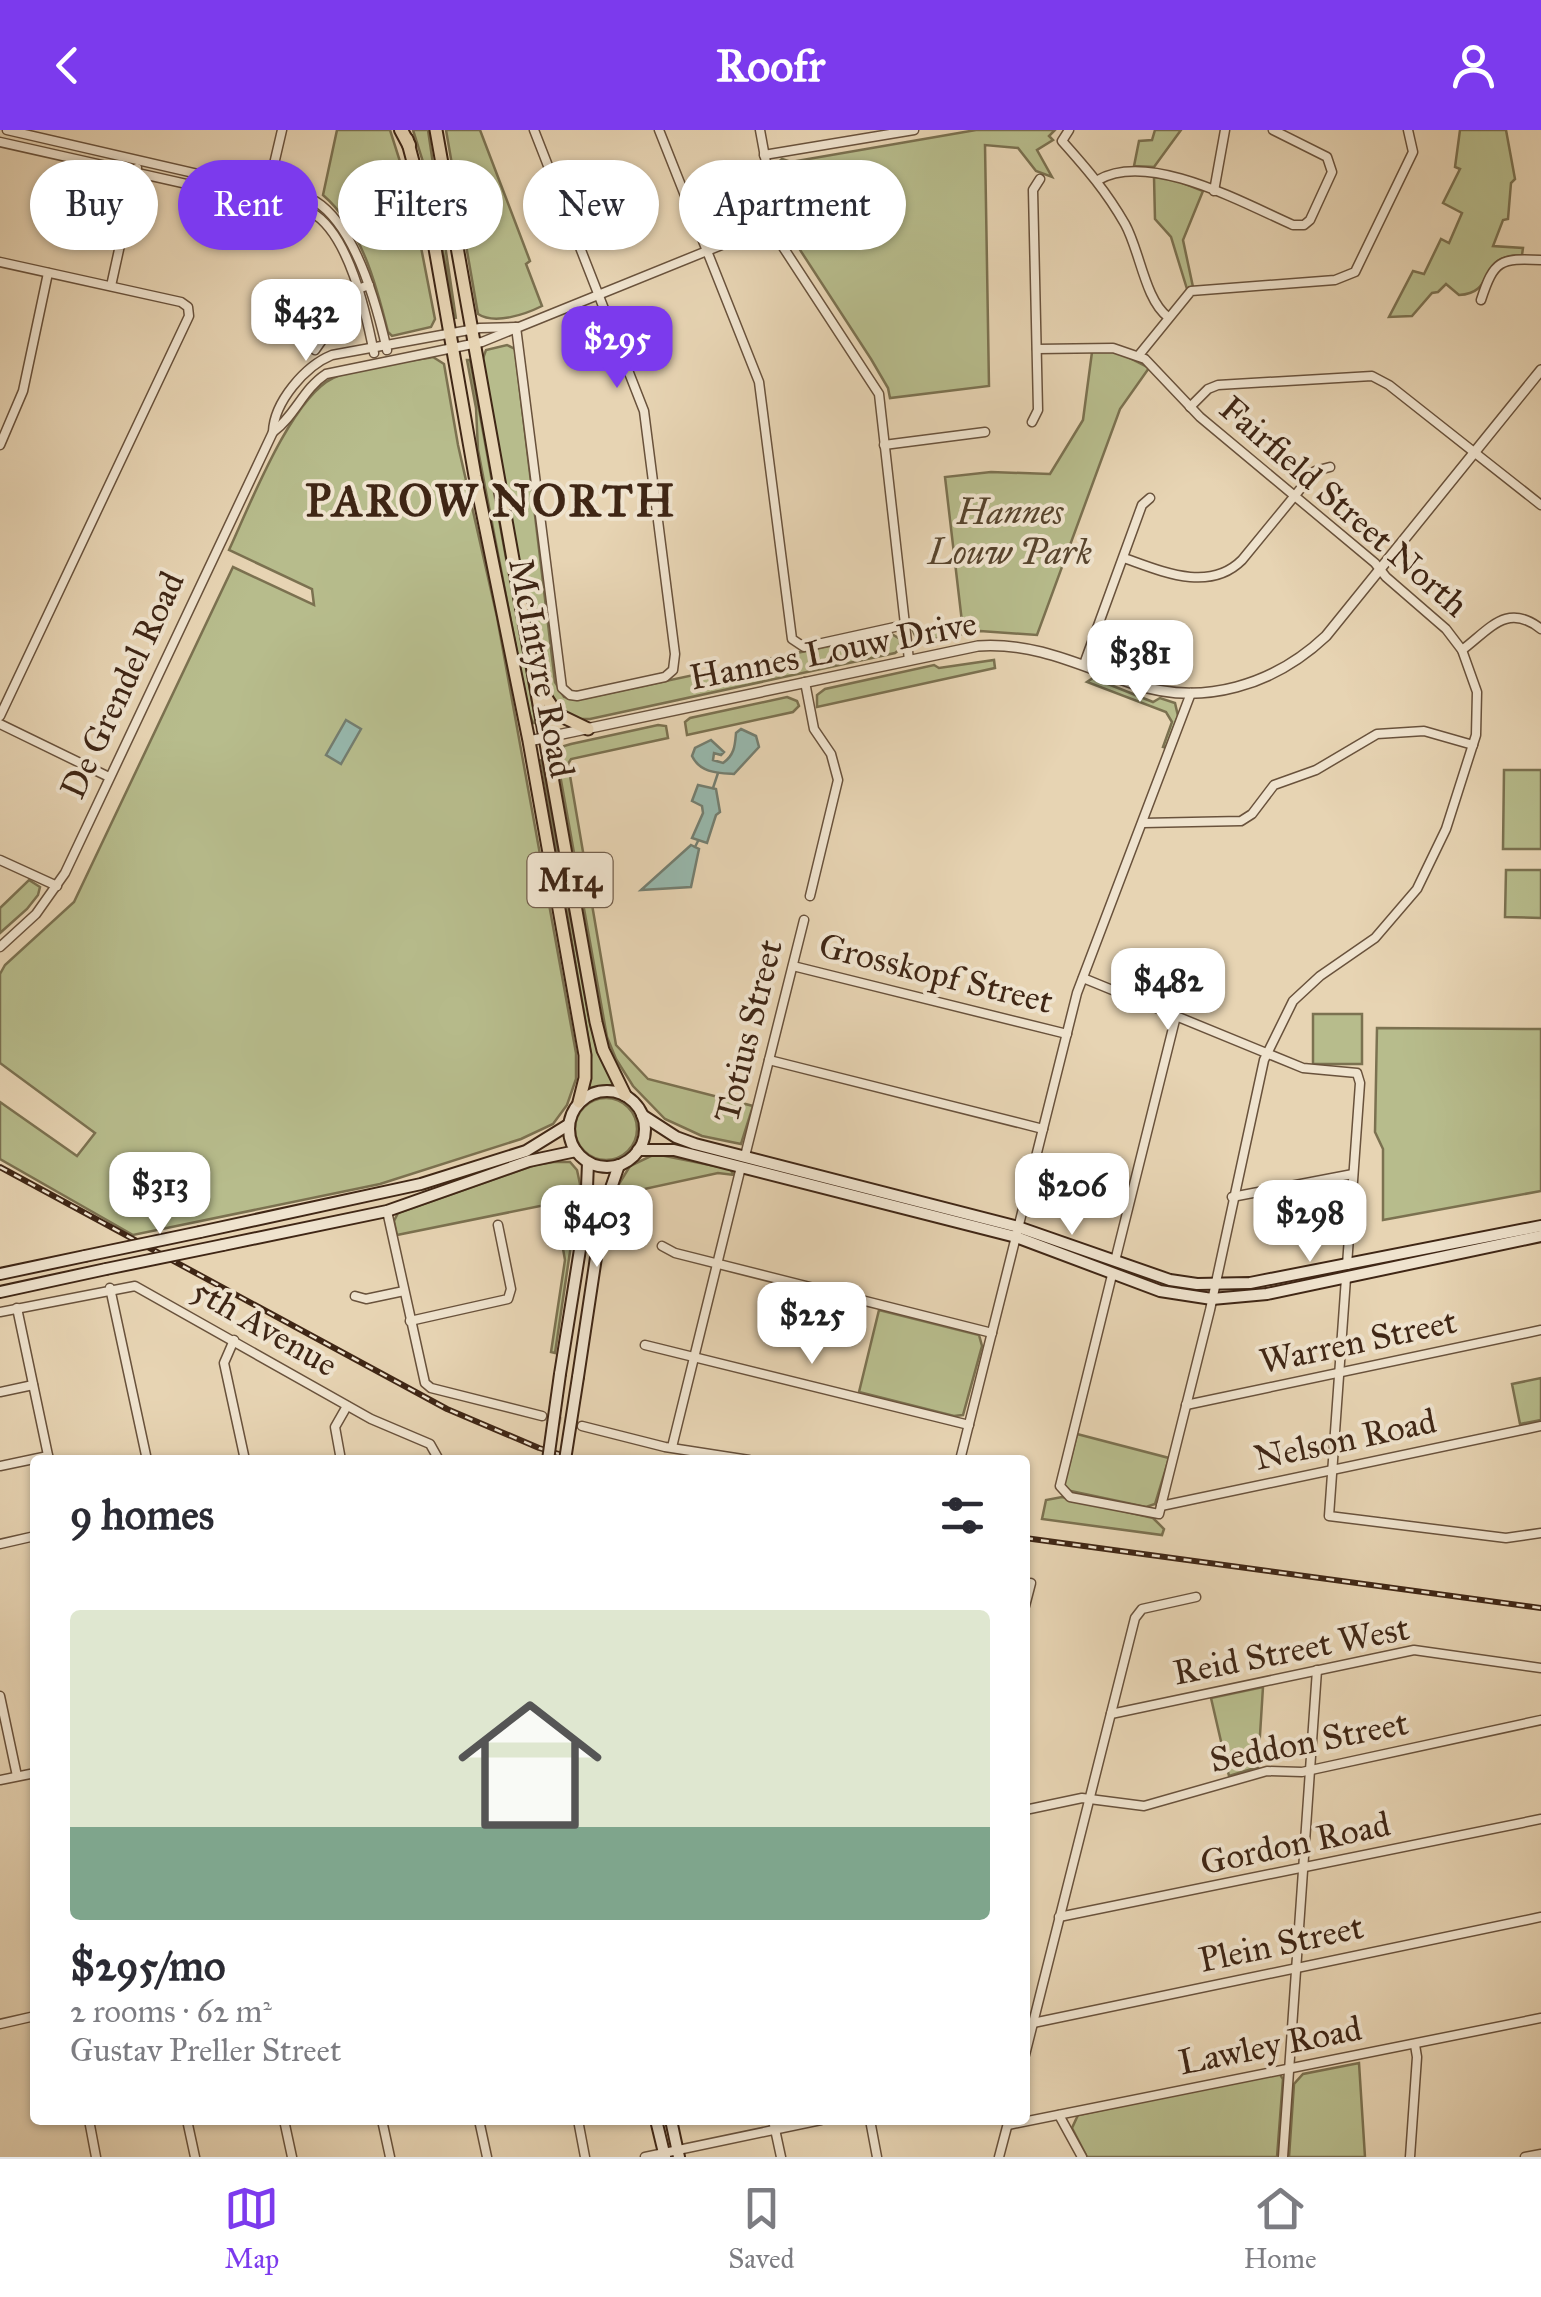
<!DOCTYPE html>
<html lang="en">
<head>
<meta charset="utf-8">
<style>
	:root { --surface:#fff; --page:#f2f2f3; --text:#2b2b33; --muted:#7c7c81; --line:#e1e1e2; --accent:#7c3aed }
	body { margin:0; font-family:"IM FELL Great Primer",serif; background:var(--page); color:var(--text); height:100vh; display:flex; flex-direction:column; font-size:38px; white-space:nowrap }
	* { box-sizing:border-box; margin:0 }
	p { font-size:32px; color:var(--muted) }
	.icon { flex:none; width:55px; height:55px; fill:none; stroke:currentColor; stroke-width:2; stroke-linecap:round; stroke-linejoin:round }
	.map { position:relative; flex:1; overflow:hidden }
	.sheet { position:absolute; left:30px; top:1325px; width:1000px; height:670px; display:flex; flex-direction:column; background:var(--surface); border-radius:10px; box-shadow:0 2px 8px #0004 }
	.sheet>* { flex:none }
	.banner { position:absolute; left:30px; top:30px; width:1000px; height:90px; display:flex; gap:20px }
	.price { position:absolute; translate:-50% -85px; padding:0 22px; border-radius:20px; background:#fff; color:#222; font-size:32px; line-height:65px; filter:drop-shadow(0 2px 5px #0008) }
	.price::after { content:''; position:absolute; left:50%; top:60px; width:30px; height:22px; margin-left:-15px; background:inherit; clip-path:polygon(0 0,100% 0,50% 100%) }
	.price.current { background:var(--accent); color:#fff }
	ul { padding:0; list-style:none }
	li { display:grid; align-content:center; gap:20px; height:530px; padding:0 40px }
	li+li { border-top:2px solid var(--line) }
	li span { display:grid; place-items:center; height:310px; border-radius:10px; color:#555 }
	li>.icon { margin-inline-start:auto }
	span .icon { width:180px; height:180px; fill:#fffc; stroke-width:1 }
	li b { font-size:42px }
	h2 { display:flex; justify-content:space-between; align-items:center; height:120px; padding:0 40px; font-size:42px }
	.chip { padding:0 35px; border-radius:45px; background:var(--surface); box-shadow:0 2px 8px #0004; font-size:35px; line-height:90px }
	.chip.current { background:var(--accent); color:#fff }
	header { display:flex; justify-content:space-between; align-items:center; height:130px; padding:0 40px; background:var(--accent); color:#fff; font-size:45px; font-weight:700 }
	.tabs { display:flex; justify-content:space-around; align-items:center; height:140px; border-top:2px solid var(--line); background:var(--surface); font-size:28px; color:var(--muted) }
	.tabs a { display:grid; justify-items:center; gap:5px }
	.tabs .current { color:var(--accent) }
	.map>svg:first-child { display:block }
	.green { fill:#b7bc8c; stroke:#7b7150; stroke-width:2.5 }
	.water { fill:#97b8ad; stroke:#747e70; stroke-width:2.5 }
	.lines { fill:none; stroke-linecap:round; stroke-linejoin:round }
	.stream { stroke:#747e70; stroke-width:2.5 }
	.minor-tunnel { stroke:#c5b193; stroke-width:8; stroke-dasharray:8 4; stroke-linecap:butt }
	.minor-casing { stroke:#69523c; stroke-width:11 }
	.tertiary-casing { stroke:#69523c; stroke-width:12 }
	.secondary-casing { stroke:#3f2615; stroke-width:14 }
	.primary-casing { stroke:#3f2615; stroke-width:15 }
	.motorway-casing { stroke:#3f2615; stroke-width:16 }
	.minor { stroke:#efe3ce; stroke-width:8 }
	.tertiary { stroke:#efe3ce; stroke-width:9 }
	.secondary { stroke:#efe3ce; stroke-width:10 }
	.primary { stroke:#e7d4b3; stroke-width:11 }
	.motorway { stroke:#e7d4b3; stroke-width:12 }
	.rail-casing { stroke:#3f2615; stroke-width:6 }
	.rail { stroke:#efe3ce; stroke-width:2.5; stroke-dasharray:8; stroke-linecap:butt }
	.secondary-bridge-casing { stroke:#3f2615; stroke-width:14; stroke-linecap:butt }
	.secondary-bridge { stroke:#efe3ce; stroke-width:10 }
	.labels { text-anchor:middle; stroke-width:8; stroke-linejoin:round; paint-order:stroke }
	.shield { fill:#efe3ce; stroke:#745f4c; stroke-width:2.5 }
	.shield-label { font-size:32px; font-weight:bold; fill:#3f2615 }
	.street-label { font-size:35px; fill:#3f2615; stroke:#efe3ce }
	.park-label { font-size:35px; font-style:italic; fill:#57442d; stroke:#efe3ce }
	.district-label { font-size:45px; font-weight:bold; letter-spacing:2.5px; fill:#3f2615; stroke:#efe3ce }
</style>
</head>
<body>
<header><svg class="icon" aria-label="back" viewBox="0 0 24 24"><path d="M15 5l-7 7 7 7"/></svg>Roofr<svg class="icon" aria-label="person" viewBox="0 0 24 24"><circle cx="12" cy="8" r="4"/><path d="M4 21q1-7 8-7t8 7"/></svg></header>
<div class="map">
<svg width="1541" height="2027" viewBox="0 0 1541 2027">
	<rect width="100%" height="100%" fill="#e7d4b3"/>
	<filter id="stains"><feTurbulence type="fractalNoise" baseFrequency=".002" numOctaves="4"/><feColorMatrix values="0 0 0 0 .2 0 0 0 0 .09 0 0 0 0 .02 0 0 0 .5 -.17"/></filter>
	<radialGradient id="worn" r=".72"><stop offset=".6" stop-color="#630" stop-opacity="0"/><stop offset="1" stop-color="#630" stop-opacity=".3"/></radialGradient>
	<g class="green">
		<path d="M337,0H390L411,66L435,189L431,197L392,206L388,202C376,154 362,99 323,65Z"/>
		<path d="M413,0H428L456,189L429,51Z"/>
		<path d="M446,0H480L530,131L526,134L542,176C526,184 495,195 478,184Z"/>
		<path d="M976,0H1055L1049,6L1053,10L1037,20L1052,47L1036,41L1018,18L985,15L989,256L890,268L888,258L871,229L791,106L773,37L782,29L791,32Z"/>
		<path d="M1155,0H1181L1154,37L1134,36L1139,11L1152,10Z"/>
		<path d="M1460,0H1506L1515,49L1511,53L1508,89L1503,90L1493,116L1523,118L1522,125C1475,125 1498,163 1459,165L1446,154L1438,162L1432,163L1412,186L1389,187L1413,141L1424,144L1441,109L1449,113L1462,83L1443,73L1460,39L1455,37Z"/>
		<path d="M1154,47L1173,49L1203,61L1183,110L1193,157L1187,159L1171,107L1155,89Z"/>
		<path d="M507,215L515,219L555,552L564,567L577,570L890,503L900,509V519L895,523L590,589H578L562,583L546,555L537,498L516,420L482,231L486,220Z"/>
		<path d="M1092,222H1118L1149,238L1120,279L1037,505L980,501L918,512L913,501L962,492L945,347L991,342L1050,344L1083,290Z"/>
		<path d="M433,227L444,234L458,315L497,487L576,923V949L567,975L553,994L521,1009L380,1054L133,1105L0,1029V972L77,1026L95,1003L0,933V844L5,835L74,772L233,437L314,475L312,459L229,420C249,377 291,268 333,248C363,234 402,233 433,227Z"/>
		<path d="M467,230H470L536,593H533L528,580L478,320L476,278Z"/>
		<path d="M994,530L995,538L817,577V565L825,559L934,535L939,538Z"/>
		<path d="M1093,548L1153,572L1160,568L1175,573L1178,586L1166,618L1163,617L1172,592L1166,582L1087,552Z"/>
		<path d="M787,567L797,571L799,576L793,582L687,605L685,592L690,588Z"/>
		<path d="M658,595L666,596L668,608L571,629L568,634L616,915L648,949L753,976L741,1014L702,1006L665,989L633,956L616,929L607,907L557,628L564,616L571,614Z"/>
		<path d="M541,629L591,897L600,927L614,955L589,958L591,925Z"/>
		<path d="M1504,640H1541V719H1503Z"/>
		<path d="M1506,740H1541V788L1505,787Z"/>
		<path d="M29,750L40,757L38,765L27,779L0,803V778Z"/>
		<rect x="1313" y="884" width="49" height="50"/>
		<path d="M1377,898L1541,899V1061L1383,1090V1019L1375,1002Z"/>
		<circle cx="606" cy="999" r="31"/>
		<path d="M655,1024L730,1039L734,1045L718,1043L617,1065L614,1062L630,1036Z"/>
		<path d="M554,1032H570L577,1040L580,1054L555,1223L551,1222L565,1130L555,1073L397,1105L394,1091L398,1083L535,1035Z"/>
		<path d="M879,1180L979,1205L982,1216L963,1285L954,1286L859,1262Z"/>
		<path d="M1541,1248V1290L1520,1294L1512,1254Z"/>
		<path d="M1077,1304L1169,1328L1155,1374L1146,1377L1066,1360L1064,1355Z"/>
		<path d="M1062,1367L1153,1388L1164,1399L1162,1405L1042,1389L1046,1370Z"/>
		<path d="M1263,1557L1258,1637L1229,1646L1211,1568Z"/>
		<path d="M1359,1933L1365,2027H1289L1294,1954L1303,1944Z"/>
		<path d="M1279,1943L1283,1949L1277,2027H1087L1072,1998L1078,1985Z"/>
	</g>
	<g class="water">
		<path d="M346,590L361,599L341,634L326,625Z"/>
		<path d="M741,599L756,606L759,617L734,644C718,643 700,643 692,626L695,618L711,610L724,622L721,625L714,623L713,630L723,633C735,625 735,614 736,603Z"/>
		<path d="M698,655L716,659L720,682L716,685L707,713L692,708L703,683L702,676L692,671Z"/>
		<path d="M691,715L699,719L691,757L641,760Z"/>
	</g>
	<g class="lines">
		<g class="stream">
			<path d="M713,658L718,643"/>
			<path d="M695,717L698,711"/>
		</g>
		<path class="minor-tunnel" d="M542,1286L582,1296"/>
		<g class="minor-casing">
			<g id="minor">
				<path d="M7,0L315,71C356,96 377,176 387,220"/>
				<path d="M659,0L759,252L792,509L804,517L904,495"/>
				<path d="M760,0L781,114L879,264L909,530"/>
				<path d="M1069,0L1062,11C1087,39 1106,61 1125,94C1140,121 1145,170 1168,187"/>
				<path d="M0,12L311,82C349,103 366,183 374,223"/>
				<path d="M764,25L914,0"/>
				<path d="M1098,50C1149,20 1245,74 1293,95H1304L1310,90L1332,42L1327,27L1273,0"/>
				<path d="M1214,61L1225,0"/>
				<path d="M267,64L282,0"/>
				<path d="M0,132L181,172L188,177L189,186L0,586"/>
				<path d="M111,156L137,38"/>
				<path d="M1481,170C1494,130 1500,128 1541,130"/>
				<path d="M516,197L562,558L570,565L577,566L665,547L673,540L675,524L644,281L534,0"/>
				<path d="M1037,219L1113,218L1145,229L1200,287L1375,433L1386,447L1446,499L1462,520L1477,562L1476,605L1446,699L1417,759L1375,808L1320,846L1293,871L1264,930L1210,1180L1159,1384L1070,1367L1060,1356L1112,1145"/>
				<path d="M315,220L358,159L369,155"/>
				<path d="M1139,225L1191,161L1335,150L1355,142L1413,22L1408,0"/>
				<path d="M1190,277L1208,259L1218,255L1372,246L1389,255L1541,375"/>
				<path d="M1032,292L1038,280L1033,60L1040,49"/>
				<path d="M273,302C295,286 303,259 326,244L482,212L776,93"/>
				<path d="M0,315L23,261L48,143"/>
				<path d="M884,315L985,302"/>
				<path d="M1124,428C1161,441 1209,463 1242,430L1315,341L1330,337"/>
				<path d="M1462,520C1490,499 1507,472 1541,499"/>
				<path d="M1084,534L1142,375L1150,368"/>
				<path d="M805,552L814,599L831,624L838,650L810,766"/>
				<path d="M0,594L109,647"/>
				<path d="M1143,693L1241,691L1252,684L1274,655L1316,640L1377,604L1424,601L1473,615"/>
				<path d="M0,730L57,756"/>
				<path d="M0,817L36,784L65,743L273,302C274,272 305,236 332,225L480,198L516,197"/>
				<path d="M793,836L1067,904"/>
				<path d="M1083,848L1303,938L1357,943L1360,953L1347,1135"/>
				<path d="M769,930L1043,999"/>
				<path d="M745,1026L804,790"/>
				<path d="M1232,1067L1353,1044"/>
				<path d="M387,1081L425,1253L431,1258L542,1286"/>
				<path d="M662,1116L675,1123L992,1203"/>
				<path d="M1115,1131L1176,886"/>
				<path d="M1346,1148L1329,1386L1506,1408L1541,1403"/>
				<path d="M110,1158L147,1330"/>
				<path d="M355,1166L366,1169L404,1161"/>
				<path d="M17,1178L49,1330"/>
				<path d="M0,1182L135,1156L371,1289L430,1314L439,1330"/>
				<path d="M410,1191L508,1169L511,1159L498,1095"/>
				<path d="M234,1210L224,1233L245,1330"/>
				<path d="M645,1215L969,1295"/>
				<path d="M0,1262L33,1255"/>
				<path d="M1186,1275L1541,1200"/>
				<path d="M582,1296L665,1317L749,1330"/>
				<path d="M672,1317L741,1037"/>
				<path d="M341,1330L335,1297L347,1276"/>
				<path d="M960,1330L1077,863L1191,563"/>
				<path d="M0,1336L48,1326"/>
				<path d="M1161,1376L1541,1296"/>
				<path d="M0,1414L35,1406"/>
				<path d="M1025,1476L1031,1453"/>
				<path d="M0,1566L17,1646"/>
				<path d="M1111,1584L1414,1520L1541,1538"/>
				<path d="M0,1650L35,1643"/>
				<path d="M1025,1680L1082,1668L1144,1676L1267,1641L1302,1642L1541,1590"/>
				<path d="M1059,1787L1541,1689"/>
				<path d="M1033,1893L1541,1787"/>
				<path d="M0,1894L35,1886"/>
				<path d="M1025,1925L1135,1488L1142,1479L1196,1467"/>
				<path d="M1059,1985L1082,2027"/>
				<path d="M89,1990L96,2027"/>
				<path d="M187,1990L195,2027"/>
				<path d="M284,1990L292,2027"/>
				<path d="M382,1990L390,2027"/>
				<path d="M479,1990L487,2027"/>
				<path d="M578,1990L585,2027"/>
				<path d="M773,1990L781,2027"/>
				<path d="M870,1990L877,2027"/>
				<path d="M1008,1995L1541,1888"/>
				<path d="M645,2027L821,1990"/>
				<path d="M999,2027L1008,1993"/>
				<path d="M1283,2027L1317,1540"/>
				<path d="M1410,2027L1417,1927L1415,1915"/>
				<path d="M1525,2027L1541,2024"/>
			</g>
		</g>
		<g class="tertiary-casing">
			<path id="tertiary" d="M529,611L978,516C1036,512 1081,536 1134,554C1203,577 1274,555 1326,506L1541,240"/>
		</g>
		<g class="secondary-casing">
			<g id="secondary">
				<circle cx="607" cy="999" r="38"/>
				<path d="M642,985L676,1007L695,1014L1018,1097L1170,1150L1197,1154L1250,1153L1541,1096"/>
				<path d="M638,1020H674L1016,1107L1160,1161L1212,1169L1267,1164L1541,1106"/>
				<path d="M200,1102L421,1054L526,1021L568,995"/>
				<path d="M223,1115L387,1081L529,1031L576,1021"/>
				<path d="M0,1144L85,1126"/>
				<path d="M0,1162L106,1139"/>
				<path d="M560,1244L586,1082L588,1033"/>
				<path d="M578,1247L603,1081L619,1035"/>
				<path d="M656,1990L665,2027"/>
				<path d="M671,1990L679,2027"/>
			</g>
		</g>
		<g class="primary-casing">
			<g id="primary">
				<path d="M436,0L596,892L603,920L625,965"/>
				<path d="M407,9L433,107L475,346L529,611L585,925V948L579,972"/>
				<path d="M541,560L557,584L588,599"/>
			</g>
		</g>
		<g class="motorway-casing">
			<path id="motorway" d="M401,0L409,15"/>
		</g>
		<use href="#minor" class="minor"/>
		<use href="#tertiary" class="tertiary"/>
		<use href="#secondary" class="secondary"/>
		<use href="#primary" class="primary"/>
		<use href="#motorway" class="motorway"/>
		<g class="rail-casing">
			<g id="rail">
				<path d="M0,1037L447,1279L539,1318L579,1330"/>
				<path d="M1025,1408L1541,1478"/>
			</g>
		</g>
		<use href="#rail" class="rail"/>
		<g class="secondary-bridge-casing">
			<g id="secondary-bridge">
				<path d="M85,1126L200,1102"/>
				<path d="M106,1139L223,1115"/>
				<path d="M548,1330L560,1244"/>
				<path d="M565,1330L578,1247"/>
			</g>
		</g>
		<use href="#secondary-bridge" class="secondary-bridge"/>
	</g>
	<g class="labels">
		<rect class="shield" x="527.5" y="723" width="85" height="54" rx="8"/>
		<g class="shield-label">
			<text x="570" y="761">M14</text>
		</g>
		<g class="street-label">
			<text transform="translate(1344 376) rotate(41)" y="12">Fairfield Street North</text>
			<text transform="translate(833 520) rotate(-11)" y="12">Hannes Louw Drive</text>
			<text transform="translate(542 538) rotate(79)" y="12">McIntyre Road</text>
			<text transform="translate(122 555) rotate(-65)" y="12">De Grendel Road</text>
			<text transform="translate(936 843) rotate(14)" y="12">Grosskopf Street</text>
			<text transform="translate(748 901) rotate(-76)" y="12">Totius Street</text>
			<text transform="translate(265 1197) rotate(30)" y="12">5th Avenue</text>
			<text transform="translate(1358 1211) rotate(-12)" y="12">Warren Street</text>
			<text transform="translate(1345 1309) rotate(-12)" y="12">Nelson Road</text>
			<text transform="translate(1291 1520) rotate(-11)" y="12">Reid Street West</text>
			<text transform="translate(1309 1611) rotate(-11)" y="12">Seddon Street</text>
			<text transform="translate(1295 1713) rotate(-12)" y="12">Gordon Road</text>
			<text transform="translate(1281 1813) rotate(-12)" y="12">Plein Street</text>
			<text transform="translate(1270 1915) rotate(-11)" y="12">Lawley Road</text>
		</g>
		<g class="park-label">
			<text x="1010" y="394">Hannes<tspan x="1010" dy="40">Louw Park</tspan></text>
		</g>
		<g class="district-label">
			<text x="491" y="386">PAROW NORTH</text>
		</g>
	</g>
	<rect width="100%" height="100%" filter="url(#stains)"/>
	<rect width="100%" height="100%" fill="url(#worn)"/>
</svg>
<b class="price" style="left:306px;top:234px">$432</b>
<b class="price current" style="left:617px;top:261px">$295</b>
<b class="price" style="left:1140px;top:575px">$381</b>
<b class="price" style="left:1168px;top:903px">$482</b>
<b class="price" style="left:160px;top:1107px">$313</b>
<b class="price" style="left:1072px;top:1108px">$206</b>
<b class="price" style="left:1310px;top:1135px">$298</b>
<b class="price" style="left:597px;top:1140px">$403</b>
<b class="price" style="left:812px;top:1237px">$225</b>
<div class="banner">
<a class="chip">Buy</a>
<a class="chip current">Rent</a>
<a class="chip">Filters</a>
<a class="chip">New</a>
<a class="chip">Apartment</a>
</div>
<section class="sheet">
<h2>9 homes<svg class="icon" aria-label="filters" viewBox="0 0 24 24"><path d="M4 7h16M4 17h16"/><circle cx="9" cy="7" r="2"/><circle cx="15" cy="17" r="2"/></svg></h2>
<ul>
<li><span style="background:linear-gradient(#dfe7d0 70%,#7fa58c 0)"><svg class="icon" aria-label="home" viewBox="0 0 24 24"><path d="M3 11l9-7 9 7M6 9v11h12V9"/></svg></span><div><b>$295/mo</b><p>2 rooms · 62 m²</p><p>Gustav Preller Street</p></div></li>
</ul>
</section>
</div>
<nav class="tabs">
<a class="current"><svg class="icon" aria-label="map" viewBox="0 0 24 24"><path d="M3 6l6-2 6 2 6-2v14l-6 2-6-2-6 2zM9 4v14M15 6v14"/></svg>Map</a>
<a><svg class="icon" aria-label="saved" viewBox="0 0 24 24"><path d="M7 4h10v16l-5-4-5 4z"/></svg>Saved</a>
<a><svg class="icon" aria-label="home" viewBox="0 0 24 24"><path d="M3 11l9-7 9 7M6 9v11h12V9"/></svg>Home</a>
</nav>
</body>
</html>
